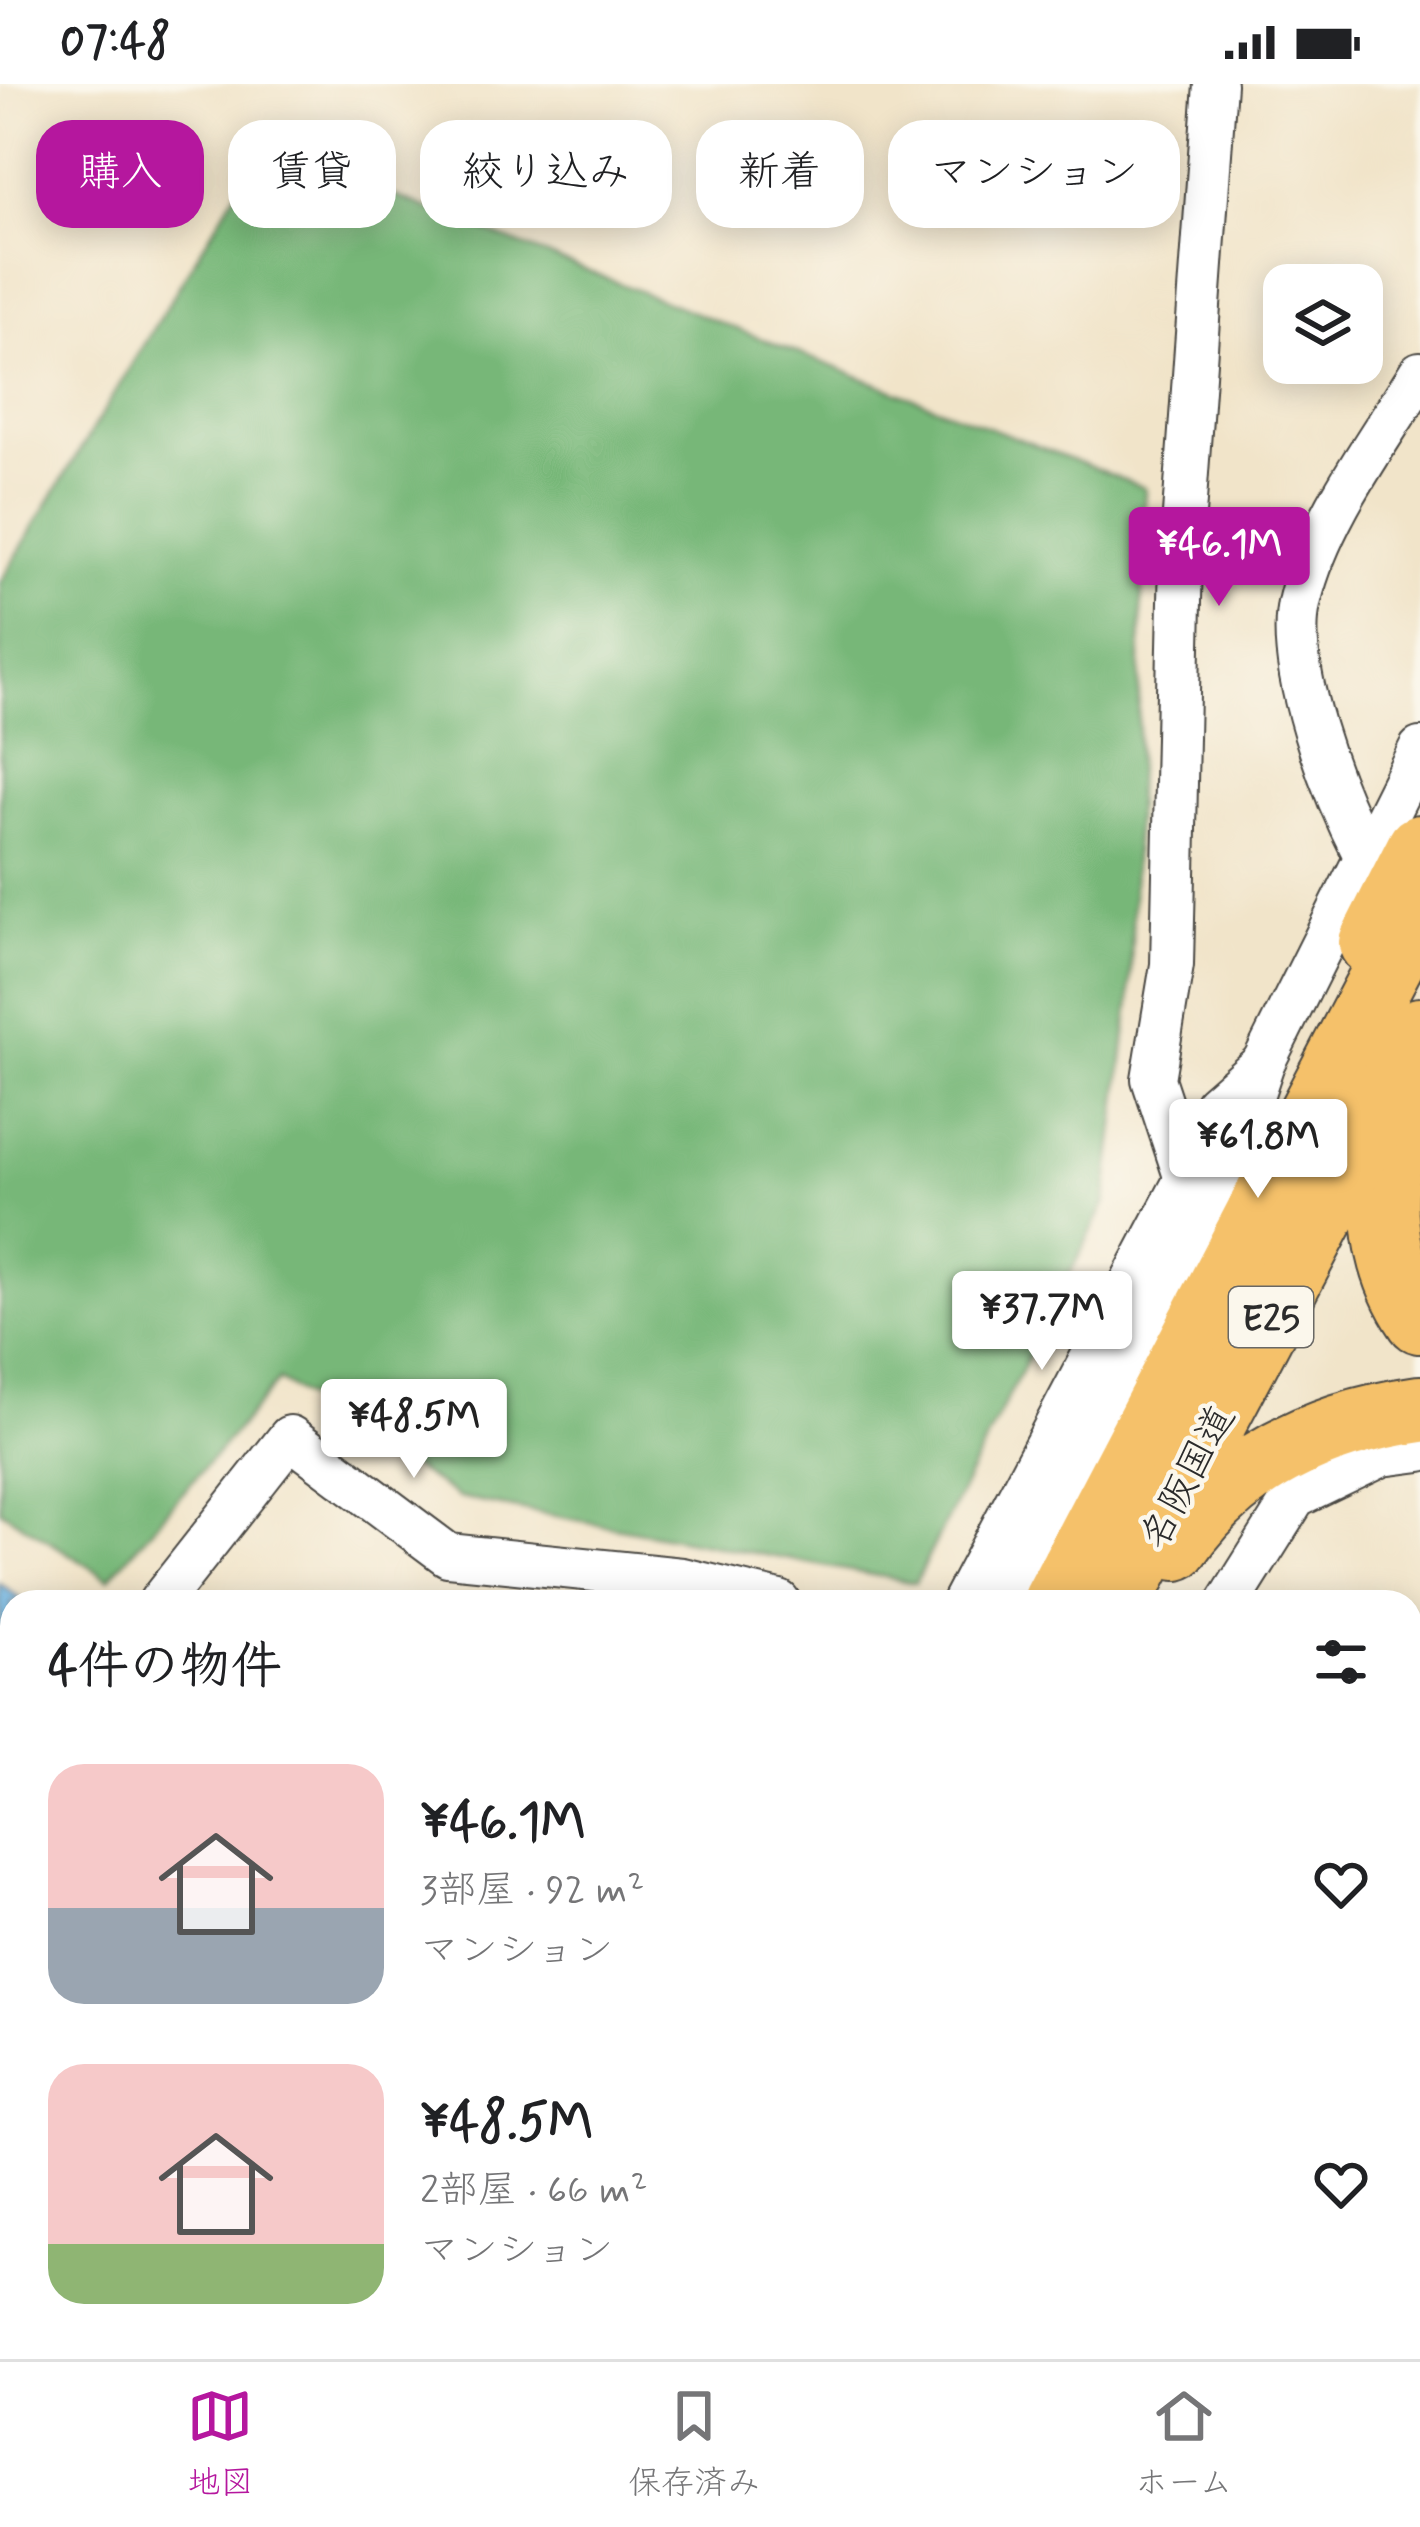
<!DOCTYPE html>
<html lang="ja">
<head>
<meta charset="utf-8">
<style>
	:root { --surface:#fff; --page:#f2f2f2; --text:#202124; --muted:#757577; --line:#e0e0e0; --accent:#b5179e }
	body { margin:0; font-family:Mynerve,"Klee One",sans-serif; background:var(--page); color:var(--text); height:100vh; display:flex; flex-direction:column; font-size:45px; white-space:nowrap }
	* { box-sizing:border-box; margin:0 }
	p { font-size:39px; color:var(--muted) }
	.icon { flex:none; width:66px; height:66px; fill:none; stroke:currentColor; stroke-width:2; stroke-linecap:round; stroke-linejoin:round }
	.map { position:relative; flex:1; overflow:hidden }
	.drawer { position:absolute; left:0px; top:1506px; width:1422px; height:771px; display:flex; flex-direction:column; background:var(--surface); border-radius:36px 36px 0 0; box-shadow:0 6px 30px #0003 }
	.drawer>* { flex:none }
	.banner { position:absolute; left:36px; top:36px; width:1350px; height:108px; display:flex; gap:24px }
	.buttons { position:absolute; left:1263px; top:180px; display:grid; gap:24px }
	.buttons a { display:grid; place-items:center; width:120px; height:120px; border-radius:24px; background:var(--surface); box-shadow:0 6px 30px #0003; font-size:60px }
	.price { position:absolute; translate:-50% -102px; padding:0 27px; border-radius:12px; background:#fff; color:#222; font-size:39px; line-height:78px; filter:drop-shadow(0 3px 6px #0008) }
	.price::after { content:''; position:absolute; left:50%; top:72px; width:36px; height:27px; margin-left:-18px; background:inherit; clip-path:polygon(0 0,100% 0,50% 100%) }
	.price.current { background:var(--accent); color:#fff }
	ul { padding:0; list-style:none }
	li { display:flex; align-items:center; gap:36px; height:300px; padding:0 48px }
	li span { display:grid; place-items:center; flex:none; width:336px; height:240px; border-radius:36px; color:#555 }
	li>.icon { margin-inline-start:auto }
	span .icon { width:144px; height:144px; fill:#fffc; stroke-width:1 }
	li b { font-size:51px }
	h2 { display:flex; justify-content:space-between; align-items:center; height:144px; padding:0 48px; font-size:51px }
	.pill { padding:0 42px; border-radius:36px; background:var(--surface); box-shadow:0 6px 30px #0003; font-size:42px; line-height:108px }
	.pill.current { background:var(--accent); color:#fff }
	.status { display:flex; justify-content:space-between; align-items:center; height:84px; padding:0 60px; background:var(--surface); direction:ltr }
	.status svg { height:33px; fill:currentColor }
	.tab-bar { display:flex; justify-content:space-around; align-items:center; height:168px; border-top:3px solid var(--line); background:var(--surface); font-size:33px; color:var(--muted) }
	.tab-bar a { display:grid; justify-items:center; gap:6px }
	.tab-bar .current { color:var(--accent) }
	.map>svg:first-child { display:block }
	.forest { fill:#77b778; stroke:#517152; stroke-width:3 }
	.water { fill:#70b8e8; stroke:#4e728a; stroke-width:3 }
	.lines { fill:none; stroke-linecap:round; stroke-linejoin:round }
	.minor-casing { stroke:#494743; stroke-width:46 }
	.motorway-casing { stroke:#494743; stroke-width:70 }
	.path { stroke:#494743; stroke-width:6; stroke-dasharray:9 9; stroke-linecap:butt }
	.minor { stroke:#fff; stroke-width:42 }
	.motorway { stroke:#f5c16b; stroke-width:66 }
	.labels { text-anchor:middle; stroke-width:9; stroke-linejoin:round; paint-order:stroke }
	.shield { fill:#fbf7ec; stroke:#696865; stroke-width:3 }
	.shield-label { font-size:36px; font-weight:bold; fill:#2b2b2b }
	.street-label { font-size:39px; fill:#2b2b2b; stroke:#fbf7ec }
</style>
</head>
<body>
<div class="status"><b>07:48</b><svg viewBox="0 0 49 12"><path d="M0 12V9h3v3zM5 12V6h3v6zM10 12V3h3v9zM15 12V0h3v12zM26 1h20v11H26zM47 4h2v5h-2z"/></svg></div>
<div class="map">
<svg width="1420" height="2275" viewBox="0 0 1420 2275">
	<rect width="100%" height="100%" fill="#fbf7ec"/>
	<filter id="ink" filterUnits="userSpaceOnUse"><feTurbulence type="fractalNoise" baseFrequency=".00833" numOctaves="2"/><feDisplacementMap in="SourceGraphic" scale="24" xChannelSelector="R" yChannelSelector="G"/><feConvolveMatrix kernelMatrix="1 2 1 2 8 2 1 2 1" color-interpolation-filters="sRGB"/></filter>
	<filter id="wash" filterUnits="userSpaceOnUse"><feTurbulence type="fractalNoise" baseFrequency=".004" numOctaves="4" result="noise"/><feDisplacementMap in="SourceGraphic" scale="48" xChannelSelector="R" yChannelSelector="G"/><feGaussianBlur stdDeviation="2.7" result="paint"/><feColorMatrix in="noise" values="0 0 0 0 0 0 0 0 0 0 0 0 0 0 0 0 0 1.4 0 .05"/><feComposite in="paint" operator="in"/></filter>
	<g filter="url(#wash)">
		<rect width="100%" height="100%" fill="#f1e4c9"/>
		<path class="forest" d="M264,61L1145,404L1130,917L1106,1118L915,1499L459,1414L279,1296L109,1495L0,1426V499Z"/>
		<path class="water" d="M0,1500L24,1518H12V1581L0,1596Z"/>
	</g>
	<g filter="url(#ink)">
		<g class="lines">
			<g class="minor-casing">
				<g id="minor">
					<path d="M1215,0L1181,472L1172,881L1153,995L1186,1095L1215,1021L1263,979"/>
					<path d="M1364,769C1333,709 1283,582 1300,515C1320,433 1377,360 1420,289"/>
					<path d="M160,1518L290,1353L448,1471L682,1495L779,1518"/>
					<path d="M963,1518L1186,1095"/>
					<path d="M999,1518L1090,1359L1220,1109L1263,979L1420,665"/>
					<path d="M1229,1518L1295,1413L1382,1371L1420,1366"/>
					<path d="M0,1723L12,1707"/>
					<path d="M0,1824L12,1833"/>
					<path d="M0,2226L12,2243"/>
					<path d="M519,2265L525,2270"/>
					<path d="M228,2275L236,2265"/>
					<path d="M476,2275L484,2265"/>
					<path d="M736,2275L742,2265"/>
				</g>
			</g>
			<g class="motorway-casing">
				<g id="motorway">
					<path d="M1372,859L1420,764"/>
					<path d="M1403,1032C1374,1099 1379,1176 1420,1236"/>
					<path d="M1176,1463C1234,1378 1321,1339 1420,1325"/>
					<path d="M1056,1518L1420,822"/>
					<path d="M1118,1518L1420,947"/>
					<path d="M567,2275L575,2265"/>
					<path d="M637,2275L645,2265"/>
				</g>
			</g>
			<g class="path">
				<path d="M1410,2059L1420,2062"/>
				<path d="M1216,2265L1219,2275"/>
				<path d="M403,2275L411,2265"/>
				<path d="M822,2275L829,2265"/>
			</g>
			<use href="#minor" class="minor"/>
			<use href="#motorway" class="motorway"/>
		</g>
	</g>
	<g class="labels">
		<rect class="shield" x="1229" y="1203" width="84" height="60" rx="9"/>
		<g class="shield-label">
			<text x="1271" y="1246">E25</text>
		</g>
		<g class="street-label">
			<text transform="translate(1186 1392) rotate(-62)" y="14">名阪国道</text>
		</g>
	</g>
</svg>
<div class="buttons">
<a><svg class="icon" aria-label="layers" viewBox="0 0 24 24"><path d="M12 4l9 5-9 5-9-5zM3 14l9 5 9-5"/></svg></a>
</div>
<b class="price current" style="left:1219px;top:525px">¥46.1M</b>
<b class="price" style="left:1258px;top:1117px">¥61.8M</b>
<b class="price" style="left:1042px;top:1289px">¥37.7M</b>
<b class="price" style="left:414px;top:1397px">¥48.5M</b>
<div class="banner">
<a class="pill current">購入</a>
<a class="pill">賃貸</a>
<a class="pill">絞り込み</a>
<a class="pill">新着</a>
<a class="pill">マンション</a>
</div>
<section class="drawer">
<h2>4件の物件<svg class="icon" aria-label="filters" viewBox="0 0 24 24"><path d="M4 7h16M4 17h16"/><circle cx="9" cy="7" r="2"/><circle cx="15" cy="17" r="2"/></svg></h2>
<ul>
<li><span style="background:linear-gradient(#f6c9c9 60%,#9aa5b1 0)"><svg class="icon" aria-label="home" viewBox="0 0 24 24"><path d="M3 11l9-7 9 7M6 9v11h12V9"/></svg></span><div><b>¥46.1M</b><p>3部屋 · 92 m²</p><p>マンション</p></div><svg class="icon" aria-label="heart" viewBox="0 0 24 24"><path d="M12 20l-8-8c-3-5 5-10 8-4 3-6 11-1 8 4z"/></svg></li>
<li><span style="background:linear-gradient(#f6c9c9 75%,#8fb573 0)"><svg class="icon" aria-label="home" viewBox="0 0 24 24"><path d="M3 11l9-7 9 7M6 9v11h12V9"/></svg></span><div><b>¥48.5M</b><p>2部屋 · 66 m²</p><p>マンション</p></div><svg class="icon" aria-label="heart" viewBox="0 0 24 24"><path d="M12 20l-8-8c-3-5 5-10 8-4 3-6 11-1 8 4z"/></svg></li>
</ul>
</section>
</div>
<nav class="tab-bar">
<a class="current"><svg class="icon" aria-label="map" viewBox="0 0 24 24"><path d="M3 6l6-2 6 2 6-2v14l-6 2-6-2-6 2zM9 4v14M15 6v14"/></svg>地図</a>
<a><svg class="icon" aria-label="saved" viewBox="0 0 24 24"><path d="M7 4h10v16l-5-4-5 4z"/></svg>保存済み</a>
<a><svg class="icon" aria-label="home" viewBox="0 0 24 24"><path d="M3 11l9-7 9 7M6 9v11h12V9"/></svg>ホーム</a>
</nav>
</body>
</html>
